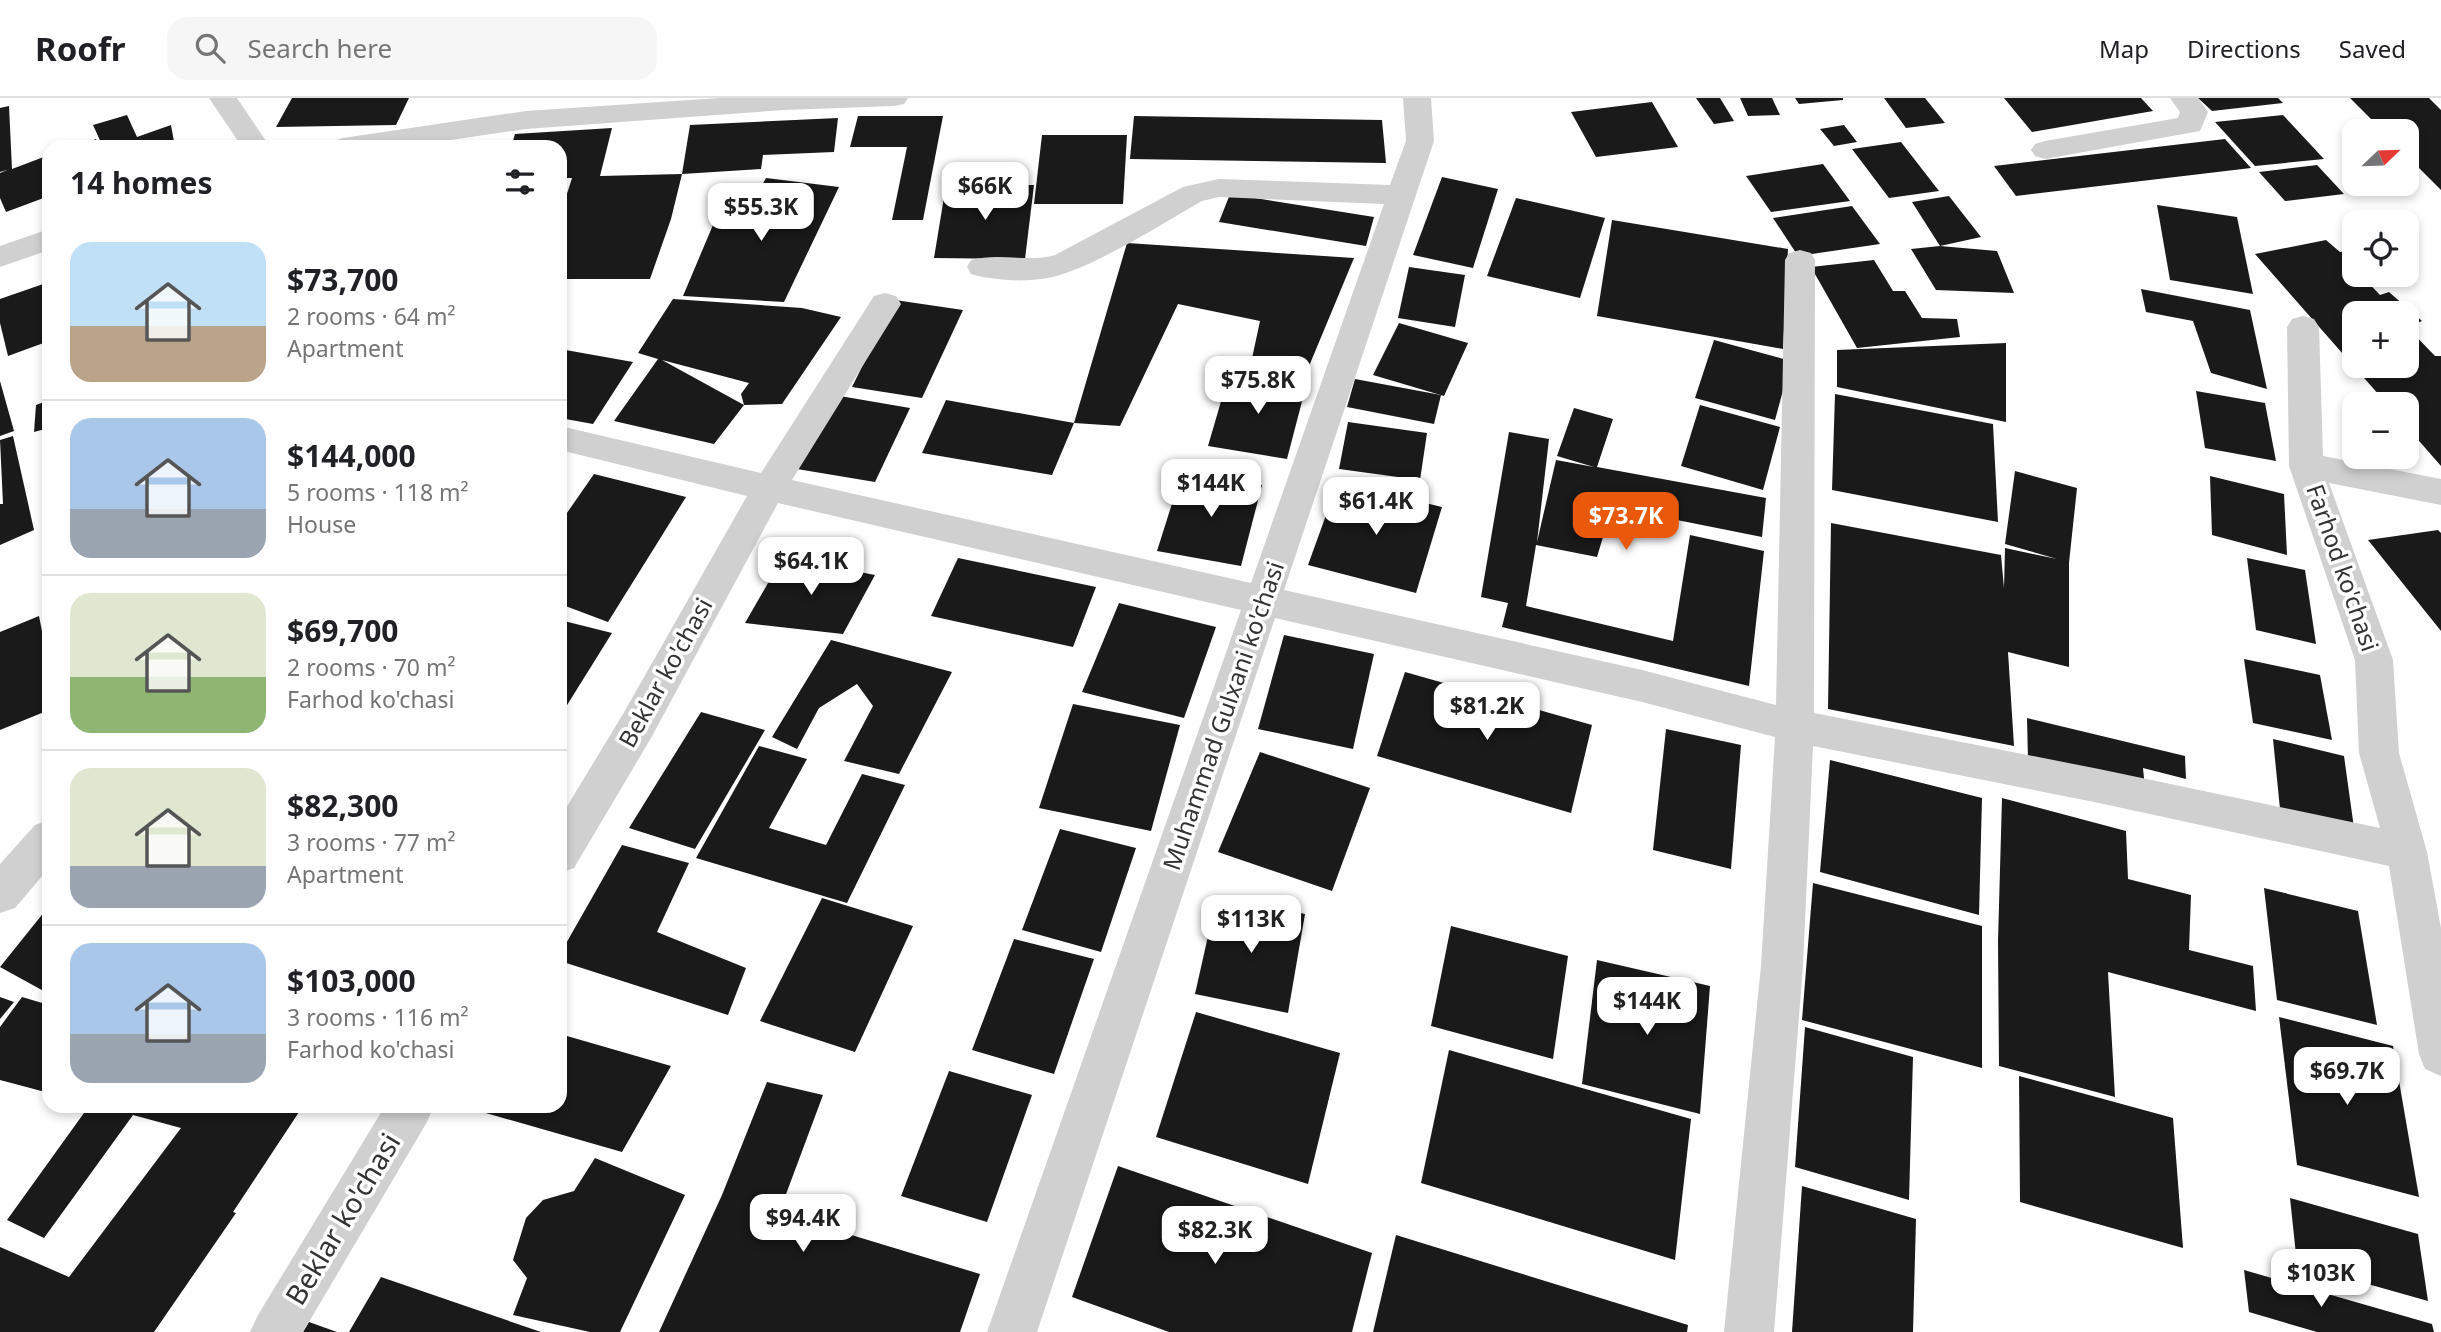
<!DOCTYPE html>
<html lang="en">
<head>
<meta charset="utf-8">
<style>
	:root { --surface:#fff; --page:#f6f6f6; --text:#202124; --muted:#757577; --line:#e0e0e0; --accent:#ea580c }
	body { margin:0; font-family:"Noto Sans",sans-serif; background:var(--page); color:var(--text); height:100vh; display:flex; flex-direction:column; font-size:26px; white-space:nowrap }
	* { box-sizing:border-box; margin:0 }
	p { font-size:23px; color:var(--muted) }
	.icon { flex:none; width:38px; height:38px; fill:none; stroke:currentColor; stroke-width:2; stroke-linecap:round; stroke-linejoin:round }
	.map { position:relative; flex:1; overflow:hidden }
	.details { position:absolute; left:42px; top:42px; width:525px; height:973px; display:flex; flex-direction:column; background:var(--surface); border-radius:21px; box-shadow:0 4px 10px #0003 }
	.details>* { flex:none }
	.needle { width:46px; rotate:67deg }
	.buttons { position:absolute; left:2342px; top:21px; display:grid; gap:14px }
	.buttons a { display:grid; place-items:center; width:77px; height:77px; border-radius:14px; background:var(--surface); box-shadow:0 4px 10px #0003; font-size:35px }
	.price { position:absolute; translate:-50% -60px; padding:0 16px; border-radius:14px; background:#fff; color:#222; font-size:23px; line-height:46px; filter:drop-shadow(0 2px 4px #0008) }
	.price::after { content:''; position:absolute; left:50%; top:42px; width:21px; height:16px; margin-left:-10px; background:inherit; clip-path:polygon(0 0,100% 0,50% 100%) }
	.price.current { background:var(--accent); color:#fff }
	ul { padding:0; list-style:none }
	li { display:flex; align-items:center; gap:21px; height:175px; padding:0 28px }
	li+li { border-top:2px solid var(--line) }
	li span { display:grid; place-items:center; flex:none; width:196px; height:140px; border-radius:21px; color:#555 }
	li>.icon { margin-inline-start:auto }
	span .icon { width:84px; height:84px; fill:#fffc; stroke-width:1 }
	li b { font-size:30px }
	h2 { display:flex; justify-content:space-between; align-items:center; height:84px; padding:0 28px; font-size:30px }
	header { display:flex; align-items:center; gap:42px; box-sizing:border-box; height:98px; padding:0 35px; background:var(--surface); border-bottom:2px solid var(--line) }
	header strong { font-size:33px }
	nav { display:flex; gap:38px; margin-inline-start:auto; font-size:24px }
	.search { width:490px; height:63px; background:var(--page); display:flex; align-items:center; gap:18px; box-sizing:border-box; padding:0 24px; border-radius:21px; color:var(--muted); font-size:26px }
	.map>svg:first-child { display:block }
	.building { fill:#1a1a1a; fill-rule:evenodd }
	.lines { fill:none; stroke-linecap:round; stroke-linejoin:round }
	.minor { fill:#d0d0d0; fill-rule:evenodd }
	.labels { text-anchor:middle; stroke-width:7; stroke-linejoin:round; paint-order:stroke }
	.street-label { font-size:24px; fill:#333; stroke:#fff }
	.near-street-label { font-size:28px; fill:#333; stroke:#fff }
</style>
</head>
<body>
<header>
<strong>Roofr</strong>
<div class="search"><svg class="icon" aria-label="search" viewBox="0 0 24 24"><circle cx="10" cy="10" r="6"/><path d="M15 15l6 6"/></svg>Search here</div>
<nav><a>Map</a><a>Directions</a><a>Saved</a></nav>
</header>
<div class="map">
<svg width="2441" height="1234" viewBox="0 0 2441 1234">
	<rect width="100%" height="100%" fill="#fff"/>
	<g class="building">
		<path d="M292,0H409L396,27L276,29Z"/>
		<path d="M1696,0H1720L1734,23L1714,26Z"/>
		<path d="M1740,0H1772L1780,17L1748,18Z"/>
		<path d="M1795,0H1843V2L1799,6Z"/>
		<path d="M1884,0H1925L1945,25L1906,30Z"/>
		<path d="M2004,0H2141L2153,13L2032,34Z"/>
		<path d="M2198,0H2278L2283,5L2212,13Z"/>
		<path d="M2350,0H2429L2441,12V92L2406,57V33H2383Z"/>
		<path d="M1652,4L1678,49L1596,59L1571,14Z"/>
		<path d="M9,8L12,71L49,57V98L6,114L0,100V75L7,72L0,74V10Z"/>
		<path d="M127,17L137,39L171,27L175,49H103L93,27Z"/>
		<path d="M2283,17L2324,61L2255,68L2215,24Z"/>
		<path d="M858,18H943L923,122H892L907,49H850Z"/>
		<path d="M1134,18L1382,22L1386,65L1130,61Z"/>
		<path d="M838,20L834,54L763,57L761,71L682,76L690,27Z"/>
		<path d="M1844,27L1857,44L1834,48L1820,31Z"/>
		<path d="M612,30L600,78L682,76L671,121L650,181H560V118L572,80H560V49H511L515,36Z"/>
		<path d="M1042,37H1127L1123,106H1034Z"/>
		<path d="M96,41L100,49H74Z"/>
		<path d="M2225,41L2251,70L2016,98L1994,68Z"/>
		<path d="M1901,44L1939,93L1889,100L1852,51Z"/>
		<path d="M1823,66L1850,103L1771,114L1746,78Z"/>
		<path d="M2317,67L2344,96L2285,103L2259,74Z"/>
		<path d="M1442,79L1498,91L1473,170L1413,157Z"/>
		<path d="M766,80L839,89L784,204L683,198L721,108L795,116L750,109Z"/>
		<path d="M946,87H1034L1025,161L934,160Z"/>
		<path d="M1230,96L1374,119L1366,148L1219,124Z"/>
		<path d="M1949,98L1981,139L1940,148L1912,104Z"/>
		<path d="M1516,100L1605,120L1580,200L1487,178Z"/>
		<path d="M2157,107L2237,119L2253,196L2170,182Z"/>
		<path d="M1852,108L1880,146L1798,158L1773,120Z"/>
		<path d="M1612,122L1788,151L1783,251L1597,218Z"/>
		<path d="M2326,142L2340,154L2350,152L2354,156V177H2361L2380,197L2389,194L2422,223L2407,229L2435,258H2441V368L2406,328V306H2387L2255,156ZM2354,215H2406V268H2354Z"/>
		<path d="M1127,145L1354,160L1307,273L1251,265L1260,223L1178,206L1120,328L1074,325Z"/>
		<path d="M1940,148L1997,153L2014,195L1936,192L1911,151Z"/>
		<path d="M1874,162L1893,193H1905L1922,220L1957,221L1960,239L1857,250L1811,169Z"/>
		<path d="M1409,169L1465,177L1455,229L1398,220Z"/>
		<path d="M49,184V243L8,258L0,225V201Z"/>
		<path d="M2141,191L2250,212L2267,291L2211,275L2193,223L2146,214Z"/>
		<path d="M673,201L802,210L841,219L782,306L744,307L741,296L749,285L662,262L744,307L714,346L614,323L658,261L638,255Z"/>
		<path d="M895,202L963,212L922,300L852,289Z"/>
		<path d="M1399,225L1468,245L1444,298L1373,277Z"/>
		<path d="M1714,242L1791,263L1775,322L1695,300Z"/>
		<path d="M2006,245V324L1837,289V252Z"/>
		<path d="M560,251L633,264L593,326L560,320Z"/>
		<path d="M1229,276L1306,288L1287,361L1208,348Z"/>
		<path d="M1355,281L1441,297L1434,326L1347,309Z"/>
		<path d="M0,283L14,333L0,338Z"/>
		<path d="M2196,293L2265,305L2276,363L2205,350Z"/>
		<path d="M1835,296L1993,326L1998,424L1832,392Z"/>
		<path d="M834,297L910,310L875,384L797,371Z"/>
		<path d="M49,302V330L34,334L36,307Z"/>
		<path d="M946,302L1074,325L1052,377L922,355Z"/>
		<path d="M1700,307L1780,329L1763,392L1681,368Z"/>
		<path d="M1574,310L1613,321L1597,369L1766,400L1762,439L1612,409L1597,459L1536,447L1526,508L1673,543L1690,437L1764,453L1749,588L1502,529L1508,505L1481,499L1509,334L1549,341L1537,444L1556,362L1594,369L1557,358Z"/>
		<path d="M1348,324L1427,335L1420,382L1339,371Z"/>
		<path d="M13,338L34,432L0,447V406H3L0,342Z"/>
		<path d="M2015,373L2077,390L2069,465V569L2008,554L2014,648L1828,611L1831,425L2001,457L2004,490L2005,450L2057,461L2005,446Z"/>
		<path d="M1182,374L1262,387L1241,468L1157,453Z"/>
		<path d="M594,376L686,399L608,524L560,506V425Z"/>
		<path d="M2210,378L2284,396L2287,457L2212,437Z"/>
		<path d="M1338,384L1442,409L1416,495L1308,467Z"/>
		<path d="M2438,432L2441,435V533L2368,442Z"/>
		<path d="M783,459L875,477L843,536L745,525Z"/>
		<path d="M958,460L1096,489L1073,549L931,518Z"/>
		<path d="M2247,460L2305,472L2316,546L2256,532Z"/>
		<path d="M1119,505L1216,529L1184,620L1082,594Z"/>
		<path d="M39,518L49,569V612L0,632V534Z"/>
		<path d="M560,522L612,535L564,612L560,610Z"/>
		<path d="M1284,537L1374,556L1353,651L1258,631Z"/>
		<path d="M831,542L952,574L899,676L844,663L873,608L857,586L819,610L797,651L772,639Z"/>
		<path d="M2244,561L2320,577L2332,642L2253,625Z"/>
		<path d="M1405,574L1592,627L1571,715L1377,658Z"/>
		<path d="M1073,606L1180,627L1151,733L1039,710Z"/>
		<path d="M701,614L765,632L695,751L629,730Z"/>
		<path d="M2027,620L2185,658L2186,681L2143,670L2145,690L2028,663Z"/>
		<path d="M1666,631L1741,647L1731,771L1653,752Z"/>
		<path d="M2273,641L2344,658L2354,730L2280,711Z"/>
		<path d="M759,648L807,661L769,730L826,747L862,676L905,687L847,805L696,760Z"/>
		<path d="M1260,654L1370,690L1332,793L1218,754Z"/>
		<path d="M1830,662L1982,700L1979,817L1820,774Z"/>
		<path d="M2002,700L2126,733L2128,781L2191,797L2189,852L2253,868L2256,913L2108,874L2115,999L1999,968L1998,843Z"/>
		<path d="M1060,731L1136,750L1101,854L1022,832Z"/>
		<path d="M622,747L689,765L657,834L746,870L728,917L560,863V856Z"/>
		<path d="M1813,785L1982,828V970L1802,922Z"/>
		<path d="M2264,790L2358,813L2377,927L2277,902Z"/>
		<path d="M1217,798L1305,816L1288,915L1195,896Z"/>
		<path d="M822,800L913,828L855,954L760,923Z"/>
		<path d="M49,808V896L0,869Z"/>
		<path d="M1451,828L1568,858L1553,961L1431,928Z"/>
		<path d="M1014,841L1094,861L1054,976L972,952Z"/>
		<path d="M1597,862L1710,888L1700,1016L1582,986Z"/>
		<path d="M0,899L14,904L0,921Z"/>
		<path d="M22,899L49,907V995L0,982V929Z"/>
		<path d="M1196,914L1340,955L1308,1086L1156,1039Z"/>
		<path d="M2279,919L2393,948L2419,1099L2297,1067Z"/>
		<path d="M1805,929L1913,959L1909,1102L1795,1069Z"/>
		<path d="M560,936L671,968L622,1054L465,1009L560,1008Z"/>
		<path d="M1449,952L1691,1021L1675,1162L1421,1085Z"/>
		<path d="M949,973L1032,997L987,1124L901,1098Z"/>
		<path d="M2019,978L2173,1020L2183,1150L2020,1104Z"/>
		<path d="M767,984L823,997L779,1115L980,1176L960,1234H659L722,1097Z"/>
		<path d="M89,1008H303L233,1114L236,1115L154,1234H0V1149L69,1179L181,1030L133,1017L44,1140L7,1122Z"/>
		<path d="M595,1060L685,1097L620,1234H590L513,1217L527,1180L513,1162L526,1120L543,1102L574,1093Z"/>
		<path d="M1118,1068L1372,1155L1352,1234H1169L1072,1199Z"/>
		<path d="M1802,1088L1916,1121L1913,1234H1792Z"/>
		<path d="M2290,1100L2418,1136L2428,1203L2297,1166Z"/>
		<path d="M1396,1137L1688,1227L1687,1234H1373Z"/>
		<path d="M2244,1172L2432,1226L2434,1234H2317L2249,1214Z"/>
		<path d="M381,1179L541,1234H349Z"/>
		<path d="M309,1224L337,1234H303Z"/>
	</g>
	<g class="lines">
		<g class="minor">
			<path d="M209,0H237L270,49H242Z"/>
			<path d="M720,0H908L904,6L894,8L784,12L526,31L403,49H329L333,43L343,40L526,13Z"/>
			<path d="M1403,0H1431L1434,43L1284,492L1642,572L1776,607L1785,162L1789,155L1800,152L1811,155L1815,162L1814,615L2099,671L2380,730L2359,655L2355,562L2289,368L2287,229L2292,221L2303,218L2314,221L2319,229L2323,358L2441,381V407L2329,385L2393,562L2399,655L2427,754L2441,830V978L2425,971L2419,956L2389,768L2099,705L1813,648L1803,868L1774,1234H1724L1761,868L1775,639L1642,604L1275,520L1037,1234H987L1241,512L778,405L651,640L574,770L560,775V720L623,616L747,398L560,352V328L761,375L874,198L885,195L896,198L901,206L792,382L1251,485L1384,106L1219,99L1202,103C1163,125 1083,177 1041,181C1020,184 992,182 971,176L967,169L971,162C999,154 1028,165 1055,157L1183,89L1219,81L1390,87L1406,43Z"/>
			<path d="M2170,0H2198L2208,14L2200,33L2045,61L2035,58L2031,52L2035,46L2045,43L2178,20L2180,14Z"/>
			<path d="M49,131V152L0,169V148Z"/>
			<path d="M49,722V770L15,810L0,815V766L35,727Z"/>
			<path d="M385,1008H434L427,1024L303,1234H250L258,1217Z"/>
		</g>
	</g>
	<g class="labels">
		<g class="street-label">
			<text transform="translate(2342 470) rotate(71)" y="8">Farhod ko'chasi</text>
			<text transform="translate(666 575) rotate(-61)" y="8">Beklar ko'chasi</text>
			<text transform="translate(1224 618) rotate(-71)" y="8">Muhammad Gulxani ko'chasi</text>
		</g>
		<g class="near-street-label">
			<text transform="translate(343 1121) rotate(-59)" y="10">Beklar ko'chasi</text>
		</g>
	</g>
</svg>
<div class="buttons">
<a><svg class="needle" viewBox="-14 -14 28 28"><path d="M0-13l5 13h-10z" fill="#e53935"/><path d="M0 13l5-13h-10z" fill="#757577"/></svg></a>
<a><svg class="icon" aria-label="locate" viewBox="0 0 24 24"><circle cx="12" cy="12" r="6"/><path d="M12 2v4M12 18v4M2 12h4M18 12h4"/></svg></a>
<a>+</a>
<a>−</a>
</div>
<b class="price" style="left:985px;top:124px">$66K</b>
<b class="price" style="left:761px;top:145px">$55.3K</b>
<b class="price" style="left:1258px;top:318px">$75.8K</b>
<b class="price" style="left:1211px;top:421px">$144K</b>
<b class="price" style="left:1376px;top:439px">$61.4K</b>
<b class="price current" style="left:1626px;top:454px">$73.7K</b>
<b class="price" style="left:811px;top:499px">$64.1K</b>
<b class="price" style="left:1487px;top:644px">$81.2K</b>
<b class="price" style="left:1251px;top:857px">$113K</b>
<b class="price" style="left:1647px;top:939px">$144K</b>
<b class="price" style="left:2347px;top:1009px">$69.7K</b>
<b class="price" style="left:803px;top:1156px">$94.4K</b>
<b class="price" style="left:1215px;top:1168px">$82.3K</b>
<b class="price" style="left:2321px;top:1211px">$103K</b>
<section class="details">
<h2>14 homes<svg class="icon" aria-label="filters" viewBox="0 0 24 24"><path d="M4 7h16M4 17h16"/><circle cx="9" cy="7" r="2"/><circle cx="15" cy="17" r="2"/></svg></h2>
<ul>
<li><span style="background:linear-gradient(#bfe0f5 60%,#b9a48a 0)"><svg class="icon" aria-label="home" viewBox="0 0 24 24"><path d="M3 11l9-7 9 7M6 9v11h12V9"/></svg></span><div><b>$73,700</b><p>2 rooms · 64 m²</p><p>Apartment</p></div></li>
<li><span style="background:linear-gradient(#a9c7e8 65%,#9aa5b1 0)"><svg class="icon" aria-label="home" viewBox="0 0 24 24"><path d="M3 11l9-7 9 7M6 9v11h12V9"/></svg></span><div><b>$144,000</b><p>5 rooms · 118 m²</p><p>House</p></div></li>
<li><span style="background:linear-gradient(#dfe7d0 60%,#8fb573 0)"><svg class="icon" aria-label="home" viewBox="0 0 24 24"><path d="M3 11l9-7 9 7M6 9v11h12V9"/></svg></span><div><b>$69,700</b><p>2 rooms · 70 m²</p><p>Farhod ko'chasi</p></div></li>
<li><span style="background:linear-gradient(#dfe7d0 70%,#9aa5b1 0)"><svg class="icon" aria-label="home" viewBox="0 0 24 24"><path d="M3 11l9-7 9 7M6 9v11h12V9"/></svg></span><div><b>$82,300</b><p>3 rooms · 77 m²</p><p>Apartment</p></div></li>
<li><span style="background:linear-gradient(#a9c7e8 65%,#9aa5b1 0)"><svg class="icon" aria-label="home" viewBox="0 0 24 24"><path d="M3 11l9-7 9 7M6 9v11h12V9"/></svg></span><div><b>$103,000</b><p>3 rooms · 116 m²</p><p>Farhod ko'chasi</p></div></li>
</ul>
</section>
</div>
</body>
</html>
